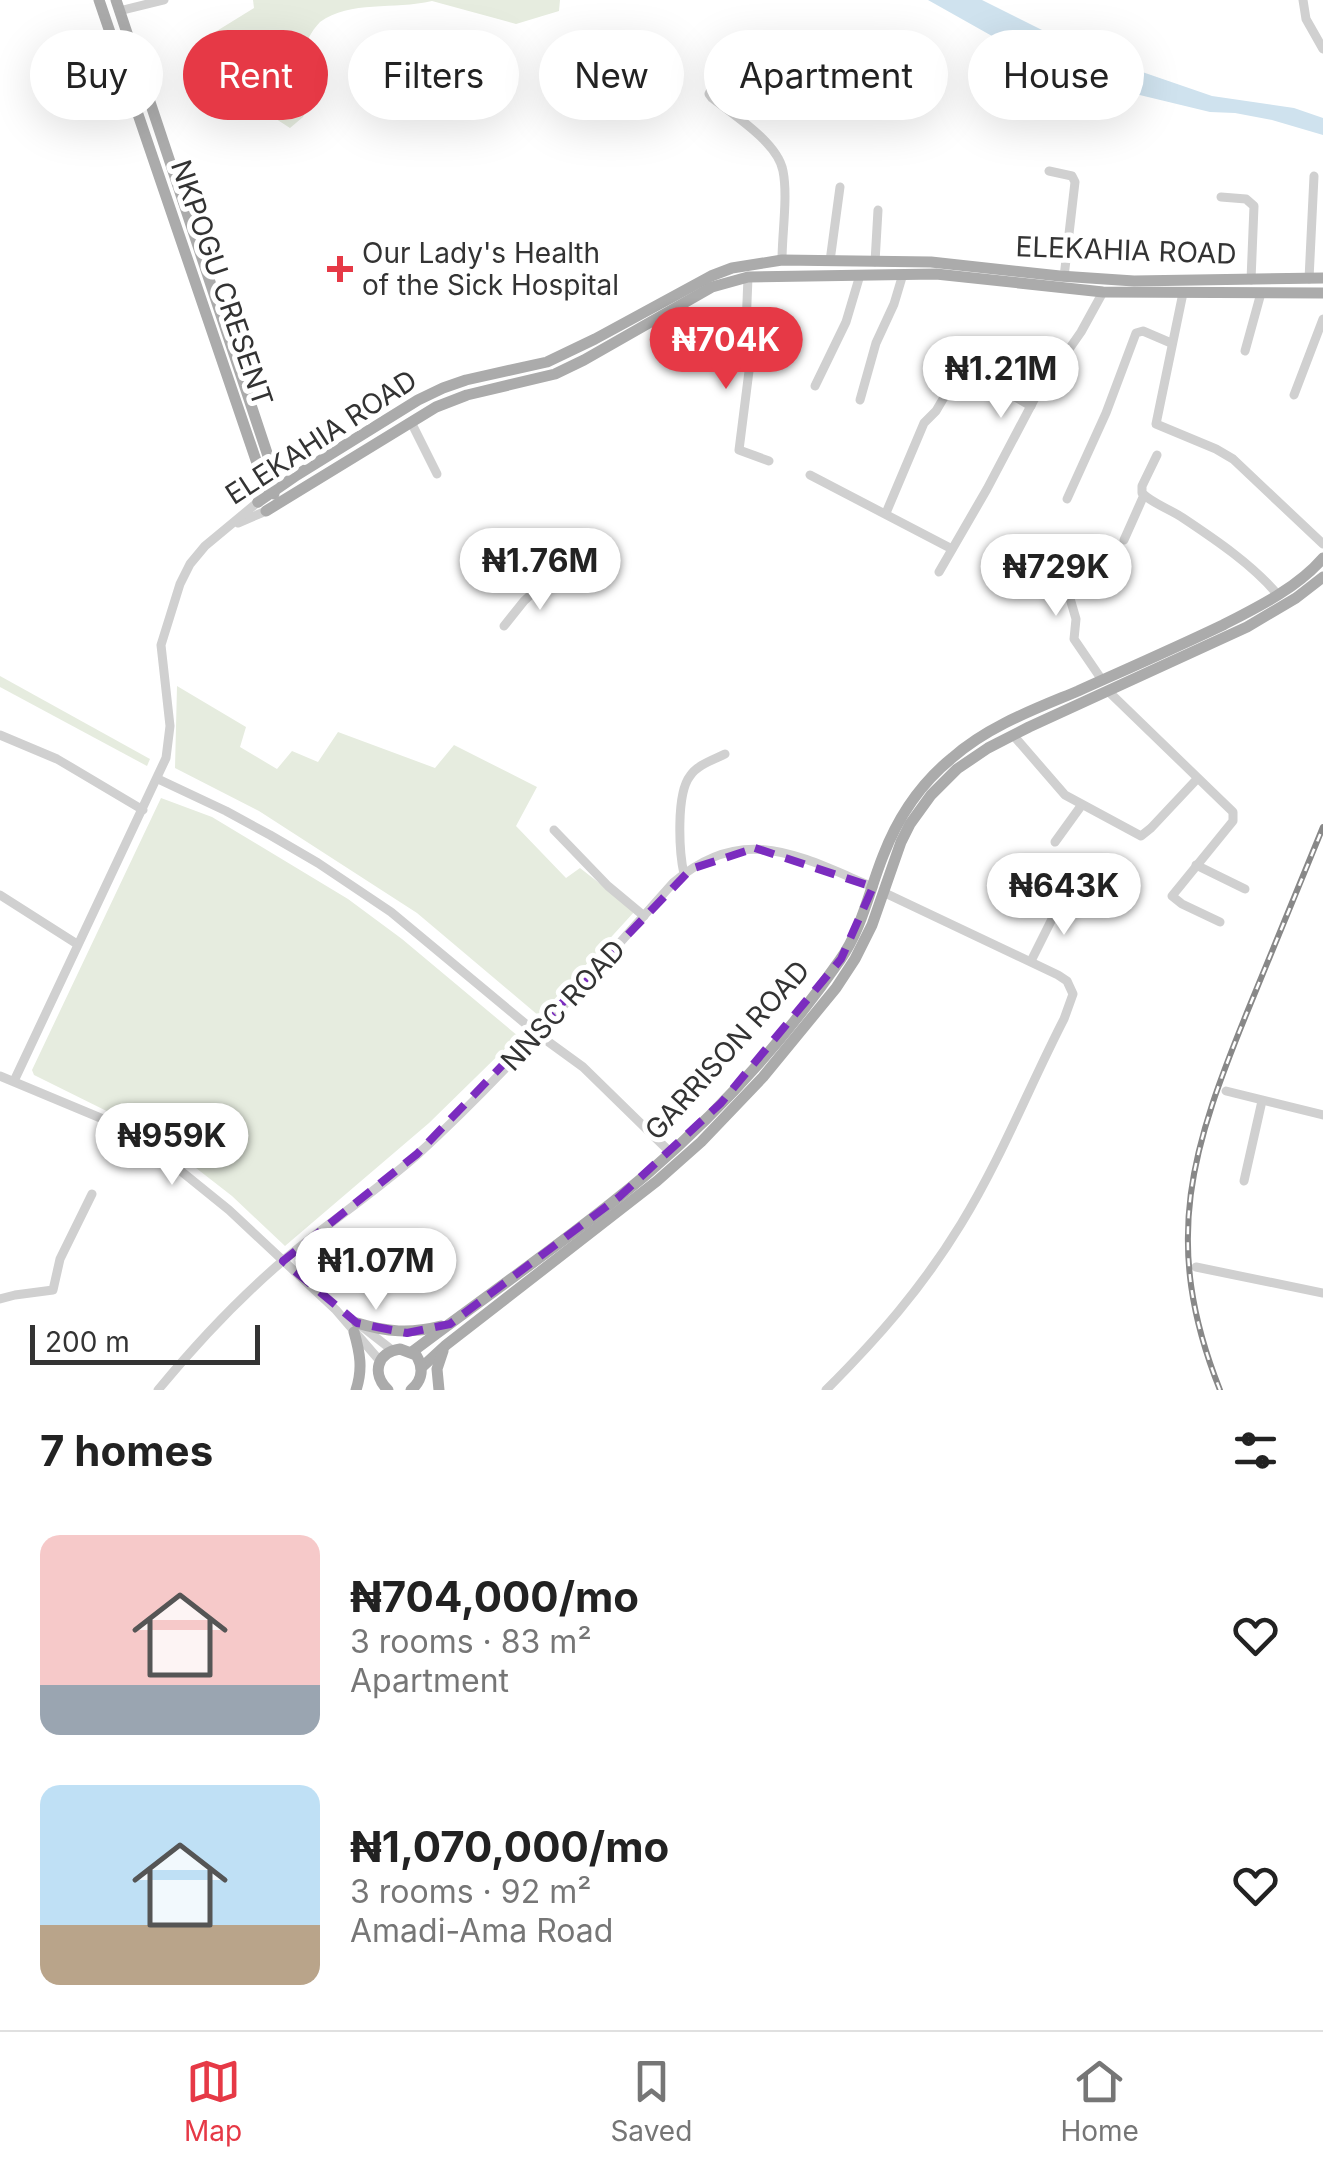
<!DOCTYPE html>
<html lang="en">
<head>
<meta charset="utf-8">
<style>
	:root { --surface:#fff; --page:#f6f6f6; --text:#222; --muted:#767676; --line:#e0e0e0; --accent:#e63946 }
	body { margin:0; font-family:Inter,sans-serif; background:var(--page); color:var(--text); height:100vh; display:flex; flex-direction:column; font-size:38px; white-space:nowrap }
	* { box-sizing:border-box; margin:0 }
	p { font-size:32px; color:var(--muted) }
	.icon { flex:none; width:55px; height:55px; fill:none; stroke:currentColor; stroke-width:2; stroke-linecap:round; stroke-linejoin:round }
	.map { position:relative; height:1390px; overflow:hidden }
	.details { display:flex; flex-direction:column; background:var(--surface); flex:1 }
	.details>* { flex:none }
	.banner { position:absolute; left:30px; top:30px; width:1265px; height:90px; display:flex; gap:20px }
	.scale { position:absolute; left:30px; bottom:25px; width:230px; box-sizing:border-box; padding-left:10px; border:5px solid #333; border-top:0; font-size:28px; line-height:35px; white-space:nowrap; color:#333; -webkit-text-stroke:8px #fff; paint-order:stroke }
	.price { position:absolute; translate:-50% -85px; padding:0 22px; border-radius:35px; background:#fff; color:#222; font-size:32px; line-height:65px; filter:drop-shadow(0 2px 5px #0008) }
	.price::after { content:''; position:absolute; left:50%; top:60px; width:30px; height:22px; margin-left:-15px; background:inherit; clip-path:polygon(0 0,100% 0,50% 100%) }
	.price.on { background:var(--accent); color:#fff }
	ul { padding:0; list-style:none }
	li { display:flex; align-items:center; gap:30px; height:250px; padding:0 40px }
	li span { display:grid; place-items:center; flex:none; width:280px; height:200px; border-radius:20px; color:#555 }
	li>.icon { margin-inline-start:auto }
	span .icon { width:120px; height:120px; fill:#fffc; stroke-width:1 }
	li b { font-size:42px }
	h2 { display:flex; justify-content:space-between; align-items:center; height:120px; padding:0 40px; font-size:42px }
	.chip { padding:0 35px; border-radius:45px; background:var(--surface); box-shadow:0 10px 40px #0002; font-size:35px; line-height:90px }
	.chip.on { background:var(--accent); color:#fff }
	.tab-bar { display:flex; justify-content:space-around; align-items:center; height:140px; border-top:2px solid var(--line); background:var(--surface); font-size:28px; color:var(--muted) }
	.tab-bar a { display:grid; justify-items:center; gap:5px }
	.tab-bar .on { color:var(--accent) }
	.map>svg:first-child { display:block }
	.green { fill:#e6ecdf }
	.water { fill:#cfe2ee }
	.lines { fill:none; stroke-linecap:round; stroke-linejoin:round }
	.minor { stroke:#d0d0d0; stroke-width:9 }
	.major { stroke:#ababab; stroke-width:11 }
	.rail-casing { stroke:#888; stroke-width:6 }
	.rail { stroke:#fff; stroke-width:2.5; stroke-dasharray:8; stroke-linecap:butt }
	.marked { fill:none; stroke:#7b2cbf; stroke-width:8; stroke-dasharray:20 12; stroke-linejoin:round }
	.poi-dot { fill:#e63946; stroke:#fff; stroke-width:4 }
	.labels { text-anchor:middle; stroke-width:10; stroke-linejoin:round; paint-order:stroke }
	.street-label { font-size:28px; fill:#333; stroke:#fff }
	.poi-label { font-size:28px; fill:#333; stroke:#fff; text-anchor:start }
</style>
</head>
<body>
<div class="map">
<svg width="1323" height="1390" viewBox="0 0 1323 1390">
	<rect width="100%" height="100%" fill="#fff"/>
	<g class="green">
		<path d="M253,0H560L559,11L516,24L432,1C394,10 350,0 320,22C310,33 305,42 306,56L322,70L303,117L290,128L245,99L223,101L215,83L225,62L207,37L254,8Z"/>
		<path d="M0,676L150,759L147,766L0,687Z"/>
		<path d="M177,686L246,727L240,747L277,769L292,751L318,762L338,732L435,768L454,745L537,787L516,826L566,878L580,868L635,911L539,1016L417,913L259,811L175,768Z"/>
		<path d="M161,798L212,817L348,899L402,939L518,1036L429,1123L285,1246L232,1196L151,1133L34,1075L32,1070Z"/>
	</g>
	<path class="water" d="M928,0H982L1090,54L1212,96L1294,108L1323,118V135L1272,120L1235,113L1210,112L1090,83L992,36Z"/>
	<g class="lines">
		<g class="minor">
			<path d="M1303,0L1306,19L1323,49"/>
			<path d="M119,11L164,0"/>
			<path d="M732,45L709,94L712,98C734,115 778,143 783,171C788,196 782,234 782,260"/>
			<path d="M1049,171L1072,176L1075,182L1064,277"/>
			<path d="M1221,197L1246,199L1254,206L1251,280"/>
			<path d="M830,261L840,187"/>
			<path d="M875,262L878,210"/>
			<path d="M748,277L746,327L749,371L739,450L769,461"/>
			<path d="M1309,279L1314,176"/>
			<path d="M1183,293L1156,424L1216,449L1233,459L1323,544"/>
			<path d="M1245,351L1261,293"/>
			<path d="M815,386L846,322L860,275"/>
			<path d="M1294,395L1323,319"/>
			<path d="M860,400L876,343L894,304L903,274"/>
			<path d="M411,422L437,474"/>
			<path d="M1157,455L1142,486V493C1153,504 1170,509 1183,518C1216,540 1253,565 1278,595"/>
			<path d="M810,475L952,549"/>
			<path d="M1067,499L1106,413L1136,333L1143,331L1171,343"/>
			<path d="M886,513L924,423L936,411L960,370L967,369L1031,406"/>
			<path d="M238,523L266,511"/>
			<path d="M1124,540L1144,495"/>
			<path d="M1028,542L1066,563L1071,569L1067,588L1076,619L1074,639L1102,680"/>
			<path d="M939,572L987,489L1035,398L1081,332L1103,292"/>
			<path d="M504,626L524,601L550,577"/>
			<path d="M1108,691L1233,812V821L1172,896L1182,904L1220,922"/>
			<path d="M0,735L57,759L143,810"/>
			<path d="M1013,735L1065,795L1141,836L1151,828L1197,779"/>
			<path d="M158,779L226,811L270,835L318,863L391,912L539,1035L583,1067L671,1153"/>
			<path d="M554,830L608,886L644,916"/>
			<path d="M1055,842L1081,806"/>
			<path d="M1196,865L1245,889"/>
			<path d="M684,874C679,852 676,794 690,776C697,765 713,760 725,754"/>
			<path d="M0,895L77,944"/>
			<path d="M1031,961L1063,897"/>
			<path d="M0,1076L103,1119L166,1159L229,1210L336,1310L380,1361"/>
			<path d="M14,1081L166,758L170,726L161,645L180,584L190,564L205,546L258,502"/>
			<path d="M1226,1091L1323,1115"/>
			<path d="M1244,1181L1262,1101"/>
			<path d="M1196,1267L1323,1293"/>
			<path d="M0,1299L15,1295L53,1290L60,1259L92,1194"/>
			<path d="M360,1325L392,1350"/>
			<path d="M158,1390C196,1344 239,1298 285,1259C328,1223 375,1192 417,1155C509,1071 590,976 673,883C743,822 799,856 873,887"/>
			<path d="M826,1390C878,1338 922,1288 961,1224C1001,1159 1029,1087 1064,1019L1073,994L1067,981L1058,975L885,893"/>
		</g>
		<g class="major">
			<path d="M99,0L259,469L262,491L258,502"/>
			<path d="M116,0L269,459L274,494"/>
			<path d="M258,502L297,475L418,400L443,388L466,380L547,362L595,339L711,276L732,268L782,260L931,262L1060,276L1134,281L1323,278"/>
			<path d="M266,511L436,407L467,395L555,374L584,360L712,287L748,277L936,274L1103,292L1323,293"/>
			<path d="M357,1323C387,1332 410,1334 441,1326"/>
			<path d="M354,1332C360,1353 363,1369 356,1390"/>
			<path d="M412,1352C490,1293 572,1237 647,1174C719,1112 786,1038 840,960C862,929 869,891 883,856C898,817 920,784 952,758C988,726 1035,709 1078,691C1127,669 1175,648 1223,625C1258,607 1297,588 1323,558"/>
			<path d="M421,1368L446,1345L657,1181L701,1142L763,1077L836,988L855,959L872,925L901,842L910,824L931,795L957,769L988,748L1029,727L1247,627L1296,598L1323,577"/>
			<path d="M388,1390C371,1374 377,1352 400,1349L416,1355C424,1368 423,1380 411,1390"/>
			<path d="M439,1390L437,1369L443,1351"/>
		</g>
		<g class="rail-casing">
			<path id="rail" d="M1220,1390C1160,1240 1192,1147 1250,1005C1274,946 1299,887 1323,827"/>
		</g>
		<use href="#rail" class="rail"/>
	</g>
	<path class="marked" d="M755,848L873,887L841,959L721,1103L619,1197L450,1324L407,1333L357,1323L283,1261L417,1154L691,869Z"/>
	<path class="poi-dot" d="M335 254h10v10h10v10h-10v10h-10v-10h-10v-10h10z"/>
	<g class="labels">
		<g class="street-label">
			<text transform="translate(1126 250) rotate(2)" y="10">ELEKAHIA ROAD</text>
			<text transform="translate(222 283) rotate(71)" y="10">NKPOGU CRESENT</text>
			<text transform="translate(321 437) rotate(-33)" y="10">ELEKAHIA ROAD</text>
			<text transform="translate(563 1005) rotate(-47)" y="10">NNSC ROAD</text>
			<text transform="translate(727 1050) rotate(-48)" y="10">GARRISON ROAD</text>
		</g>
		<g class="poi-label">
			<text x="362" y="263">Our Lady's Health<tspan x="362" dy="32">of the Sick Hospital</tspan></text>
		</g>
	</g>
</svg>
<div class="scale">200 m</div>
<b class="price on" style="left:726px;top:392px">₦704K</b>
<b class="price" style="left:1001px;top:421px">₦1.21M</b>
<b class="price" style="left:540px;top:613px">₦1.76M</b>
<b class="price" style="left:1056px;top:619px">₦729K</b>
<b class="price" style="left:1064px;top:938px">₦643K</b>
<b class="price" style="left:172px;top:1188px">₦959K</b>
<b class="price" style="left:376px;top:1313px">₦1.07M</b>
<div class="banner">
<a class="chip">Buy</a>
<a class="chip on">Rent</a>
<a class="chip">Filters</a>
<a class="chip">New</a>
<a class="chip">Apartment</a>
<a class="chip">House</a>
</div>
</div>
<section class="details">
<h2>7 homes<svg class="icon" aria-label="filters" viewBox="0 0 24 24"><path d="M4 7h16M4 17h16"/><circle cx="9" cy="7" r="2"/><circle cx="15" cy="17" r="2"/></svg></h2>
<ul>
<li><span style="background:linear-gradient(#f6c9c9 75%,#9aa5b1 0)"><svg class="icon" aria-label="home" viewBox="0 0 24 24"><path d="M3 11l9-7 9 7M6 9v11h12V9"/></svg></span><div><b>₦704,000/mo</b><p>3 rooms · 83 m²</p><p>Apartment</p></div><svg class="icon" aria-label="heart" viewBox="0 0 24 24"><path d="M12 20l-8-8c-3-5 5-10 8-4 3-6 11-1 8 4z"/></svg></li>
<li><span style="background:linear-gradient(#bfe0f5 70%,#b9a48a 0)"><svg class="icon" aria-label="home" viewBox="0 0 24 24"><path d="M3 11l9-7 9 7M6 9v11h12V9"/></svg></span><div><b>₦1,070,000/mo</b><p>3 rooms · 92 m²</p><p>Amadi-Ama Road</p></div><svg class="icon" aria-label="heart" viewBox="0 0 24 24"><path d="M12 20l-8-8c-3-5 5-10 8-4 3-6 11-1 8 4z"/></svg></li>
</ul>
</section>
<nav class="tab-bar">
<a class="on"><svg class="icon" aria-label="map" viewBox="0 0 24 24"><path d="M3 6l6-2 6 2 6-2v14l-6 2-6-2-6 2zM9 4v14M15 6v14"/></svg>Map</a>
<a><svg class="icon" aria-label="saved" viewBox="0 0 24 24"><path d="M7 4h10v16l-5-4-5 4z"/></svg>Saved</a>
<a><svg class="icon" aria-label="home" viewBox="0 0 24 24"><path d="M3 11l9-7 9 7M6 9v11h12V9"/></svg>Home</a>
</nav>
</body>
</html>
